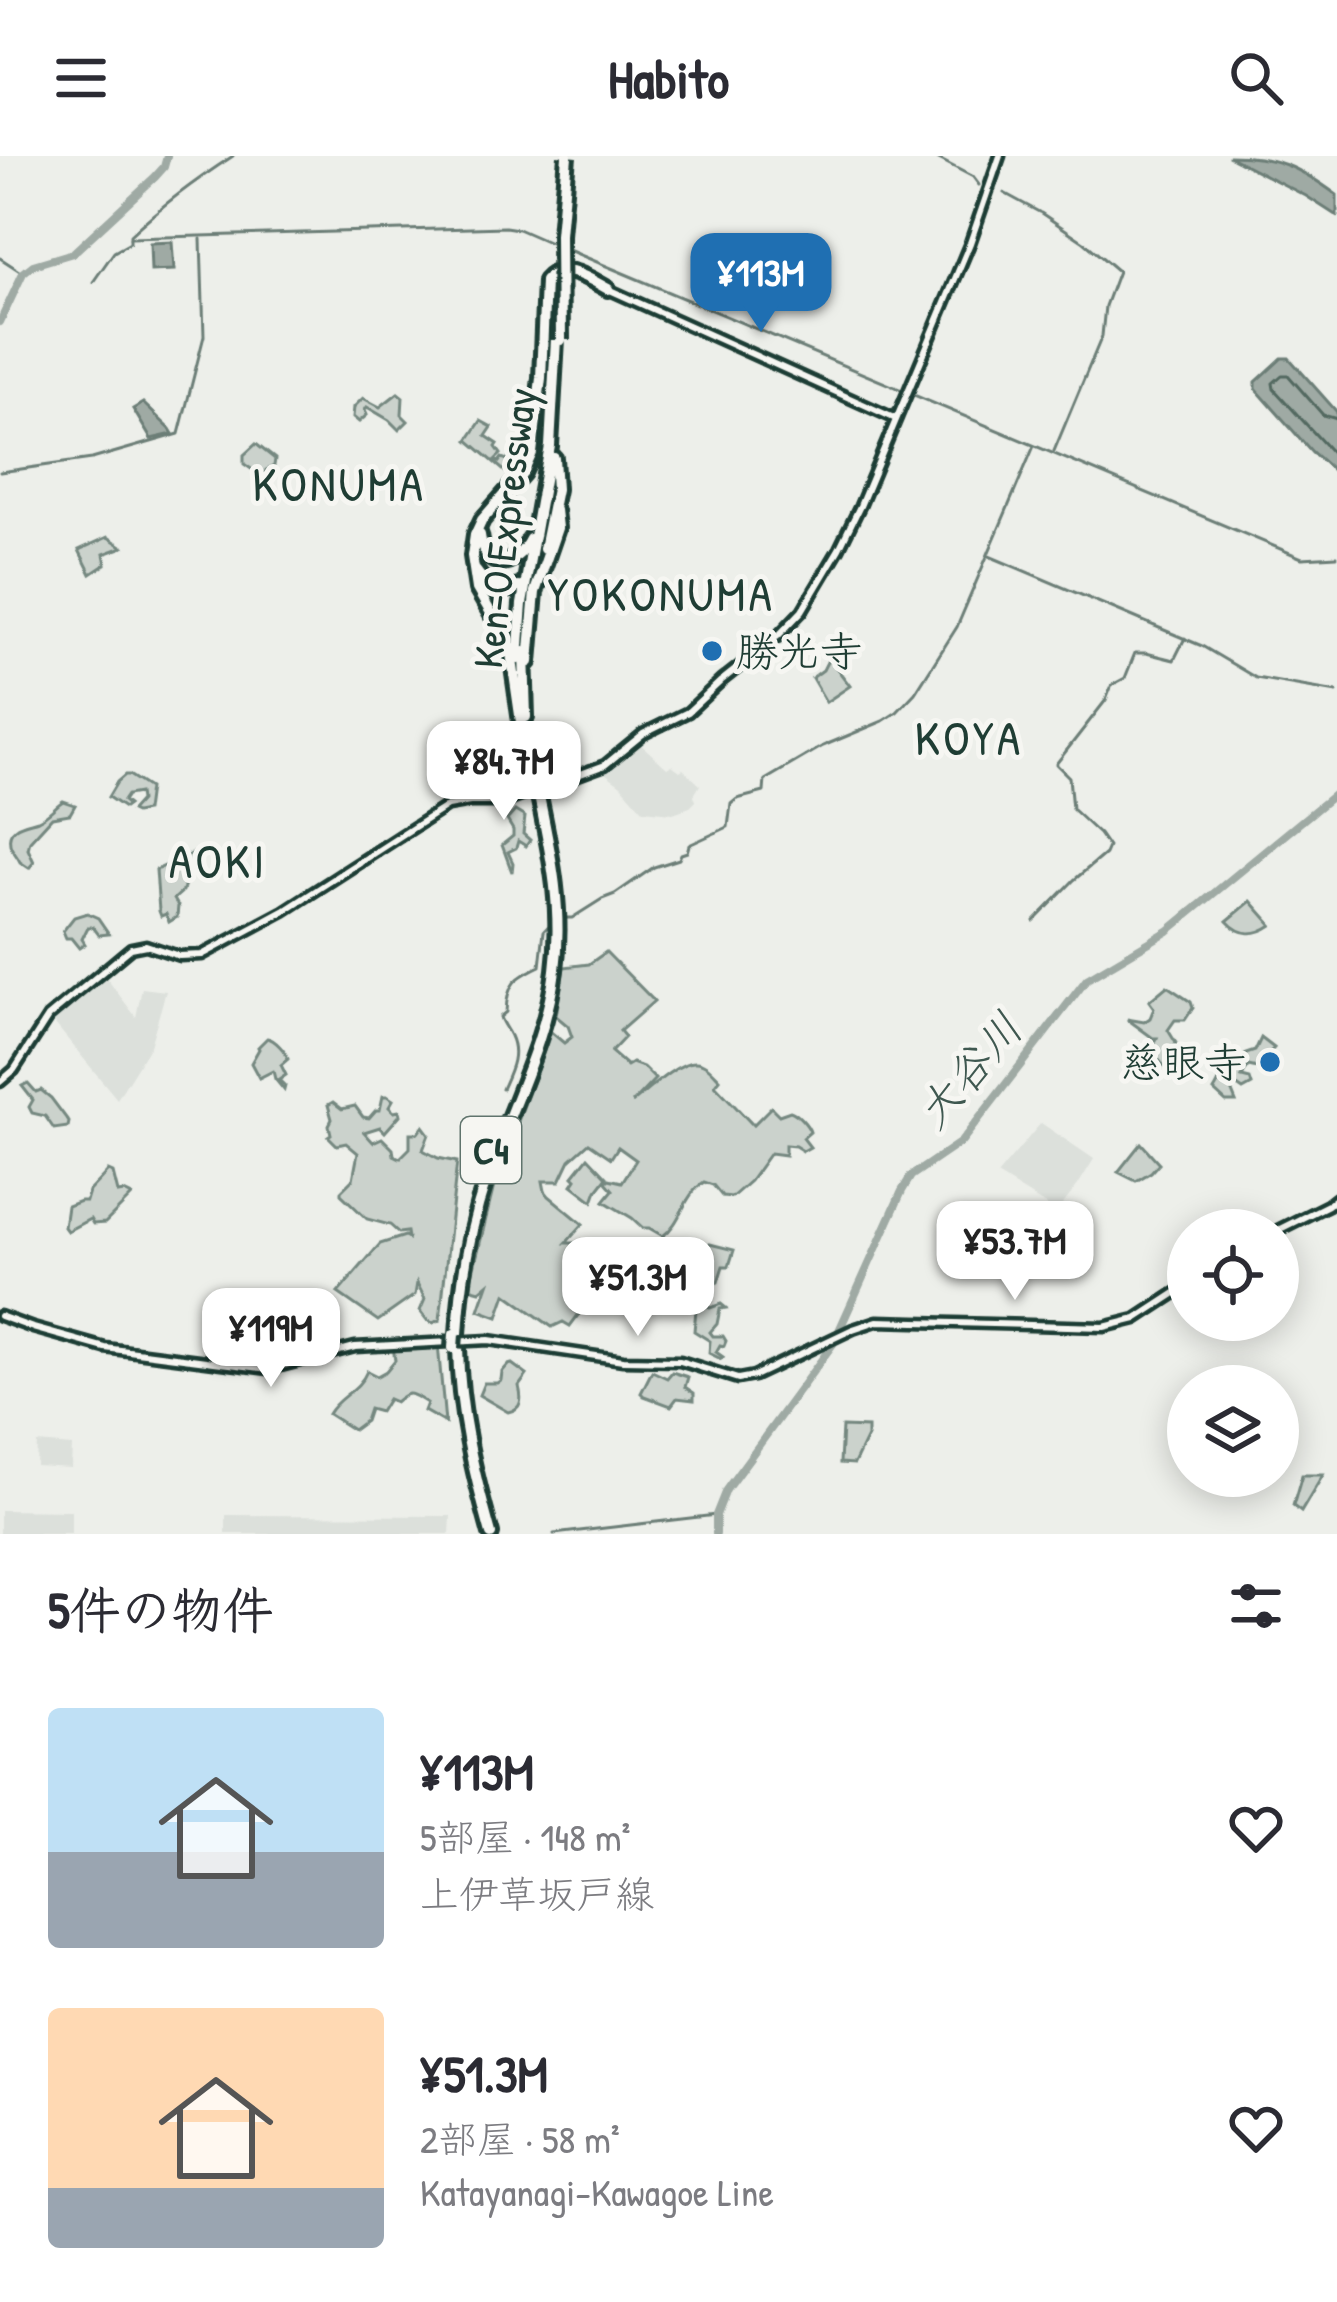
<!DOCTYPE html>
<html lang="ja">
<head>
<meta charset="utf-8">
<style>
	:root { --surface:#fff; --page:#f7f7f7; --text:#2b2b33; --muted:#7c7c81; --accent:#1f6fb2 }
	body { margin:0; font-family:"Patrick Hand","Klee One",sans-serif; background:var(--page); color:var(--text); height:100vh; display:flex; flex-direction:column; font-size:45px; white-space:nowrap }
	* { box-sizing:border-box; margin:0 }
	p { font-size:39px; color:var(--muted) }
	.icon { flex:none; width:66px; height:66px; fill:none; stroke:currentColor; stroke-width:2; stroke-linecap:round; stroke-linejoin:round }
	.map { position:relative; height:1378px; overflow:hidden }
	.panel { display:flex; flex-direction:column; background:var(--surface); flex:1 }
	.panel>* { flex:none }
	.tools { position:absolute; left:1167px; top:1053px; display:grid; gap:24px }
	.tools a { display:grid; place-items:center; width:132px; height:132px; border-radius:50%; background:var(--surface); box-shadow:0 6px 30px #0003; font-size:60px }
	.price { position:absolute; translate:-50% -102px; padding:0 27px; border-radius:24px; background:#fff; color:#222; font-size:39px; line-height:78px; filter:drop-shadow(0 3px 6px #0008) }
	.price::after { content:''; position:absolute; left:50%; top:72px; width:36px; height:27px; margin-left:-18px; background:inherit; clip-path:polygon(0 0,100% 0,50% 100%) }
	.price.on { background:var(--accent); color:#fff }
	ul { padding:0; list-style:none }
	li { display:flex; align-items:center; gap:36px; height:300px; padding:0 48px }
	li span { display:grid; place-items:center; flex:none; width:336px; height:240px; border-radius:12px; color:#555 }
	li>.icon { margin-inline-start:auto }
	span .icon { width:144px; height:144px; fill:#fffc; stroke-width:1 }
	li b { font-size:51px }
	h2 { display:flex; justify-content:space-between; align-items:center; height:144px; padding:0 48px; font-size:51px }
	header { display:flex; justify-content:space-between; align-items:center; height:156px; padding:0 48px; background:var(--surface); font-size:54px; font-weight:700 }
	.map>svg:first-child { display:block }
	.built { fill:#dce0db }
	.green { fill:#cbd2cc; stroke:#758880; stroke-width:3 }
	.water { fill:#9faaa4; stroke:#6c7e77; stroke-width:3 }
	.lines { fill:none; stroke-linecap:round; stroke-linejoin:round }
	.shore { stroke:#526961; stroke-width:3 }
	.stream { stroke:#6c7e77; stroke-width:3 }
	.river { stroke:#9faaa4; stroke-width:8 }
	.secondary-casing { stroke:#1f3d34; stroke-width:15 }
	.motorway-casing { stroke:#1f3d34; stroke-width:20 }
	.secondary { stroke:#f6f6f2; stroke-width:6 }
	.motorway { stroke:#f6f6f2; stroke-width:10 }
	.motorway-bridge-casing { stroke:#1f3d34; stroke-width:20; stroke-linecap:butt }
	.motorway-bridge { stroke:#f6f6f2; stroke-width:10 }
	.poi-dot { fill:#1f6fb2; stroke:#f6f6f2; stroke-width:4.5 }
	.labels { text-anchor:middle; stroke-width:10; stroke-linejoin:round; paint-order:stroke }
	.shield { fill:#f6f6f2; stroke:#60746d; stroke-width:3 }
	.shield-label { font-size:39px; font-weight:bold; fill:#1f3d34 }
	.street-label { font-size:42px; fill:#1f3d34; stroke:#f6f6f2 }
	.poi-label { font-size:42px; fill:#1f3d34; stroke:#f6f6f2; text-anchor:start }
	.water-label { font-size:45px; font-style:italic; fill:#3f5850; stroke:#f6f6f2 }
	.quarter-label { font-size:48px; letter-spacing:3px; fill:#1f3d34; stroke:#f6f6f2 }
</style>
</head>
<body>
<header><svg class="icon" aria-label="menu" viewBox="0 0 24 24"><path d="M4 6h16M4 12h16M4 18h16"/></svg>Habito<svg class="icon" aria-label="search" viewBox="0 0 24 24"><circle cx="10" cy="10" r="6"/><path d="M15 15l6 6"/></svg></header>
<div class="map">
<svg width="1337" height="1378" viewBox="0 0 1337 1378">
	<rect width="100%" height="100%" fill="#edefea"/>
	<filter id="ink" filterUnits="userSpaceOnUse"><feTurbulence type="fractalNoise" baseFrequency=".00833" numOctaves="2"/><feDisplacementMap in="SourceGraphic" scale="24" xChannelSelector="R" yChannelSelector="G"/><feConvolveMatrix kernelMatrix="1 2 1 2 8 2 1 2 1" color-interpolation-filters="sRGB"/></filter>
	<g filter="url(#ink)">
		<g class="built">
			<path d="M637,585L667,612L672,609L680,615L683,613L700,629L694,639L696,645L690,651L673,657L643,654L621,629L606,618L602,613L617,607Z"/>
			<path d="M104,819L136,861L142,832L166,835L150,890L117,943L51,863Z"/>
			<path d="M1041,967L1094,1003L1078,1029L1057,1056L997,1019Z"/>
			<path d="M37,1287L72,1290L71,1312L36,1310Z"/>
			<path d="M0,1354L71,1355V1378H0Z"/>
			<path d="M226,1359L451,1360L450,1378H226Z"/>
		</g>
		<g class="green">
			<path d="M398,237L403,241L402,259L408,265L399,274L389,264L367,251L365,254L367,259L359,266L353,261L354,251L363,242L380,251Z"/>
			<path d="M481,265L492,271L486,280L498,288L496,291L501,298L495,304L499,306L502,302L507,304L514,293L524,298L509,319L468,284Z"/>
			<path d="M256,288L275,303L274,310L266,314L263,321L244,308V299Z"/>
			<path d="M108,381L123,391L104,398L106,408L91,418L79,394Z"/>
			<path d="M829,502L850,530L826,546L812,522L823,514Z"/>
			<path d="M489,609L494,612L495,629L484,636L477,633L468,642L458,639L457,624L476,623Z"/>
			<path d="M125,619H129L149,632L146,655L135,657L131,655L140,645L139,637L127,639L123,645L128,649L124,652L108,641L117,626Z"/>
			<path d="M63,645L75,649L70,658L52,661L30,685L28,693L34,706L29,712L20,706C17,699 11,694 10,688C6,669 27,668 38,664C49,659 55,650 63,645Z"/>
			<path d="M515,655L525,661L523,678L530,684L526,690L518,685L516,692L508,696L513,707L512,716L502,689L513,680V674L507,664Z"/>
			<path d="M196,696L201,704L187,718L183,735L174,743L178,750L177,761L169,766L166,758L161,760L159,755L156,714Z"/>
			<path d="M1251,745L1272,769C1256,780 1240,780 1227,765Z"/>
			<path d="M87,757L98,762L109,778L99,779L93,771H88L82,783L85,788L79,792L71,782H66L63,775L74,761Z"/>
			<path d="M606,796L654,845L620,875L625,881L611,896L627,910L632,907L643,911L655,923L632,947C645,937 677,906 694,906C705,905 713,916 720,923L715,929L753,969L771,951L779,959L790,955C797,957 808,969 810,976L803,982L810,991L803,995L795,990L785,989V999L770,997L750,1025L732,1041L722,1040L713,1029L704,1026C683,1040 682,1066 663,1080L649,1072H643L632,1062L604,1045L613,1034L606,1026L609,1023L622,1026L636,1004L618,991L611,1002L589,987L570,1004L560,1025H543L545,1035L549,1040L583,1068L566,1087H578L593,1100L589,1108L596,1113L590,1123L584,1121L576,1130L588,1139L578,1150L582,1154L570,1170L563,1166L552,1171L506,1138L498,1161L479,1154L488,1128L480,1135L469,1132L494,1030L551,876L564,887L572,881L568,870L556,860L564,811L589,808Z"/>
			<path d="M1167,830L1191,846L1193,852L1185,864H1175L1168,874L1176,887L1165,911L1151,895L1157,882H1153L1127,863L1144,866L1150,862L1154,852L1149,845Z"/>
			<path d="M267,882C275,883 286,896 288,903L281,909L286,919L279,924L285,930L284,934L275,923L273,915L259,922L251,907L259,893L258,891Z"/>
			<path d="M1261,882L1274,892L1265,902L1262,901L1265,911L1263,913L1248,910L1242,921L1250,923L1252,929L1243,934L1233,927L1230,931L1236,946H1226L1214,935C1218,929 1220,922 1225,916C1232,908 1241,908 1246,898L1255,895Z"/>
			<path d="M28,927L36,936L41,934L51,942L69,966L68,971L54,973L45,960L32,957L29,951L33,944L22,930Z"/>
			<path d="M383,940H387L393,944L389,951L394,956L399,955L400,959L385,976L380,971L364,976L373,986L382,982L393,993L394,999L400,1002L410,992V977H418L423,970L429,978L423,994L438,1002L457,1006L440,1164L433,1167L427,1164L420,1155L425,1143L417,1127L415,1139L378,1165L338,1137L380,1088L405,1080L408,1082L407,1076L399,1077L390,1069L367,1063L341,1038V1035L353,1023L358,997L346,987L337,989L328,980L331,978L329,969L332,963L328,949L333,946L342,953L355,950L363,961L369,962L376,954H380Z"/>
			<path d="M1141,987L1159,1007L1151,1016L1136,1025L1118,1016Z"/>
			<path d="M588,1001L607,1021L597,1034L593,1045L572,1029L576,1023L573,1020Z"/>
			<path d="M108,1015L113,1017L118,1037L124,1036L132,1040L105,1067L93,1068L90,1063L67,1075L64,1071L67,1050L80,1045H86L89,1035Z"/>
			<path d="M710,1088L734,1094L729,1110H723L718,1126L708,1129L697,1142L710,1152L721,1148L726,1152L720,1153L717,1168L710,1176L713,1180H723L726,1185L724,1190L720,1189L716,1196L723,1201L721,1203L709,1197L710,1185L694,1175L696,1153L680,1144L691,1122L693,1103Z"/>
			<path d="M438,1188L445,1267L424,1255L427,1247C411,1238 410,1233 395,1246L388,1243L380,1256L369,1253L365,1265L353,1274L328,1258C338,1240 359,1235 367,1215L377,1220L386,1215L395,1204L393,1191Z"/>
			<path d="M512,1208L527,1219L519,1230C522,1242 523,1253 508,1256L479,1239L484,1227H497L501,1224L502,1216L508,1209Z"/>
			<path d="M652,1215L667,1222L672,1216L688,1221L685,1231L694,1237V1244L677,1242L671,1250L644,1240L641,1237Z"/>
			<path d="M842,1271L867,1272V1281L854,1308L840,1307Z"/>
			<path d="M1302,1319H1323L1301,1356L1293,1350Z"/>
		</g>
		<g class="water">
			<path d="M1228,0C1276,0 1299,11 1337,39V60L1306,40Z"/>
			<path d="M172,86L174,114L151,115L150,87Z"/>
			<path d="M1282,202H1289L1337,256V318L1312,296L1256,233V226Z"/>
			<path d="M143,247L170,273L173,278L151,283L133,253Z"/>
		</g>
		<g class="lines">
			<path class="shore" d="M1337,263L1323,259L1288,219H1282L1273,227L1274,233L1337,302"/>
			<g class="stream">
				<path d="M933,0L973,21L979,29"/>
				<path d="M1004,37L1039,56"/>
				<path d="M1041,57L1084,86L1118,115L1105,150L1102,180L1054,295"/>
				<path d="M130,82L505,71L518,73L550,87"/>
				<path d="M566,93L1302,402L1337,400"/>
				<path d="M0,102L23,117"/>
				<path d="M93,126L114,96L130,87V79C162,49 196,24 233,0"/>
				<path d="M0,316L92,303L179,278L204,180L201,83"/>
				<path d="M989,400L1202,490L1256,522L1337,536"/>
				<path d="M561,764L564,762H572L602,743L615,738L654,711L679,703L681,698L687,696L689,689L728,671L731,648L737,643L764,636L765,624L823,590L883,565L897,556L915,537L957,471L1034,290"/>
				<path d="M1034,765L1074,724L1105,698L1108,691L1099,678L1072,653L1069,621L1056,608L1106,544L1112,529L1125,522L1135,497H1146L1174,504L1185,482"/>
				<path d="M502,933C510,915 519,899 510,880C507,873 502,868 500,861L506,856C507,827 515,822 540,810L544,775L552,766"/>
				<path d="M554,1378L716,1359"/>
			</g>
			<g class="river">
				<path d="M0,166L23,117L33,109L73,97L155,21L164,11L167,0"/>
				<path d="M716,1378V1359L726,1334L833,1188L902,1035L911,1020L961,986L1087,823L1168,775L1337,636"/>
			</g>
			<g class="secondary-casing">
				<g id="secondary">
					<path d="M610,134L896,263"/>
					<path d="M0,926L14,914L48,861L131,792L146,789L179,800L202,799L284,755L447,650L470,646H505L605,609L643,578L688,556L721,525L778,480L802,455L839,393L860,350L970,87L1000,0"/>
					<path d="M1278,1074L1328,1049L1337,1042"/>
					<path d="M0,1160L33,1172L105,1192L269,1213L355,1191L489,1184L623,1204L680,1205L738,1223L754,1220L853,1173L877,1165L1104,1171L1136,1163L1188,1129"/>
				</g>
			</g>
			<g class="motorway-casing">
				<g id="motorway">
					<path d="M480,379C484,416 516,412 530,383"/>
					<path d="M544,393L556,333L554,302"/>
					<path d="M476,415C487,431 501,437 519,431"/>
					<path d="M524,496L526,561"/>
					<path d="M518,503L522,448L550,290L556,183"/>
					<path d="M529,506L535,436L557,372L555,354"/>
					<path d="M522,575L532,631"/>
					<path d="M523,580L510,490L477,433L472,400L475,379L482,364L523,317L532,297L541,222L545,125C563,104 588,122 608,133"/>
					<path d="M458,1178C461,1125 469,1074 486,1024C509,953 546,888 555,814C563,754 551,698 539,640"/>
					<path d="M458,1191C459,1255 474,1317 491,1378"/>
				</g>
			</g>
			<use href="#secondary" class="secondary"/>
			<use href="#motorway" class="motorway"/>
			<g class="motorway-bridge-casing">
				<g id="motorway-bridge">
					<path d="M561,184L560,79L567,0"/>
					<path d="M532,631L534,641"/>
					<path d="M453,1192L454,1178"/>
				</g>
			</g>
			<use href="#motorway-bridge" class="motorway-bridge"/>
		</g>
	</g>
	<g class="poi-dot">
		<circle cx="712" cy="495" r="12"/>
		<circle cx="1270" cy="906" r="12"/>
	</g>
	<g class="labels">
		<rect class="shield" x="461" y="961" width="60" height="66" rx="9"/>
		<g class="shield-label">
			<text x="491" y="1008">C4</text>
		</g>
		<g class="street-label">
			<text transform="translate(504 372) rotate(-83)" y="15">Ken-O Expressway</text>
		</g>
		<g class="poi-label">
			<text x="736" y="510">勝光寺</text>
			<text x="1246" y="921" text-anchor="end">慈眼寺</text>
		</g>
		<g class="water-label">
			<text transform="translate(969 914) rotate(-49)" y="16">大谷川</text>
		</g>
		<g class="quarter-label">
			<text x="339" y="345">KONUMA</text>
			<text x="661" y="455">YOKONUMA</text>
			<text x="969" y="599">KOYA</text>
			<text x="218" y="722">AOKI</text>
		</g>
	</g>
</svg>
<div class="tools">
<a><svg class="icon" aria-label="locate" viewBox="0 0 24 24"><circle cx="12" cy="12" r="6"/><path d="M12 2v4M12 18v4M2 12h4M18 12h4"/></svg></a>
<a><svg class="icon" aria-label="layers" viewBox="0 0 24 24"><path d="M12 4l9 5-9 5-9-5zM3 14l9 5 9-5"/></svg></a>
</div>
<b class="price on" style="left:761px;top:179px">¥113M</b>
<b class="price" style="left:504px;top:667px">¥84.7M</b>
<b class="price" style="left:1015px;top:1147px">¥53.7M</b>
<b class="price" style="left:638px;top:1183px">¥51.3M</b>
<b class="price" style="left:271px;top:1234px">¥119M</b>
</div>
<section class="panel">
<h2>5件の物件<svg class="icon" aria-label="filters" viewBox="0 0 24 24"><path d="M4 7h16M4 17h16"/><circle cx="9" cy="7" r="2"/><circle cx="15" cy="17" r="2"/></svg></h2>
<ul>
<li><span style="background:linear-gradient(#bfe0f5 60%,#9aa5b1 0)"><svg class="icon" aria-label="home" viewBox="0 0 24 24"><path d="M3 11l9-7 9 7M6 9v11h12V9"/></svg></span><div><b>¥113M</b><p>5部屋 · 148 m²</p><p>上伊草坂戸線</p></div><svg class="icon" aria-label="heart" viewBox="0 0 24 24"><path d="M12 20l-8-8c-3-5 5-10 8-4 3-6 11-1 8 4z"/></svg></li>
<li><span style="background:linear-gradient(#ffd9b3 75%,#9aa5b1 0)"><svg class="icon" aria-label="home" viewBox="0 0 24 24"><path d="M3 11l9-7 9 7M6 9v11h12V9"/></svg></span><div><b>¥51.3M</b><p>2部屋 · 58 m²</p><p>Katayanagi-Kawagoe Line</p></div><svg class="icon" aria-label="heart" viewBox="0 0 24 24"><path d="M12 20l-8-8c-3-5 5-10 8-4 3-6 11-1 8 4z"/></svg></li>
</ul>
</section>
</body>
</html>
